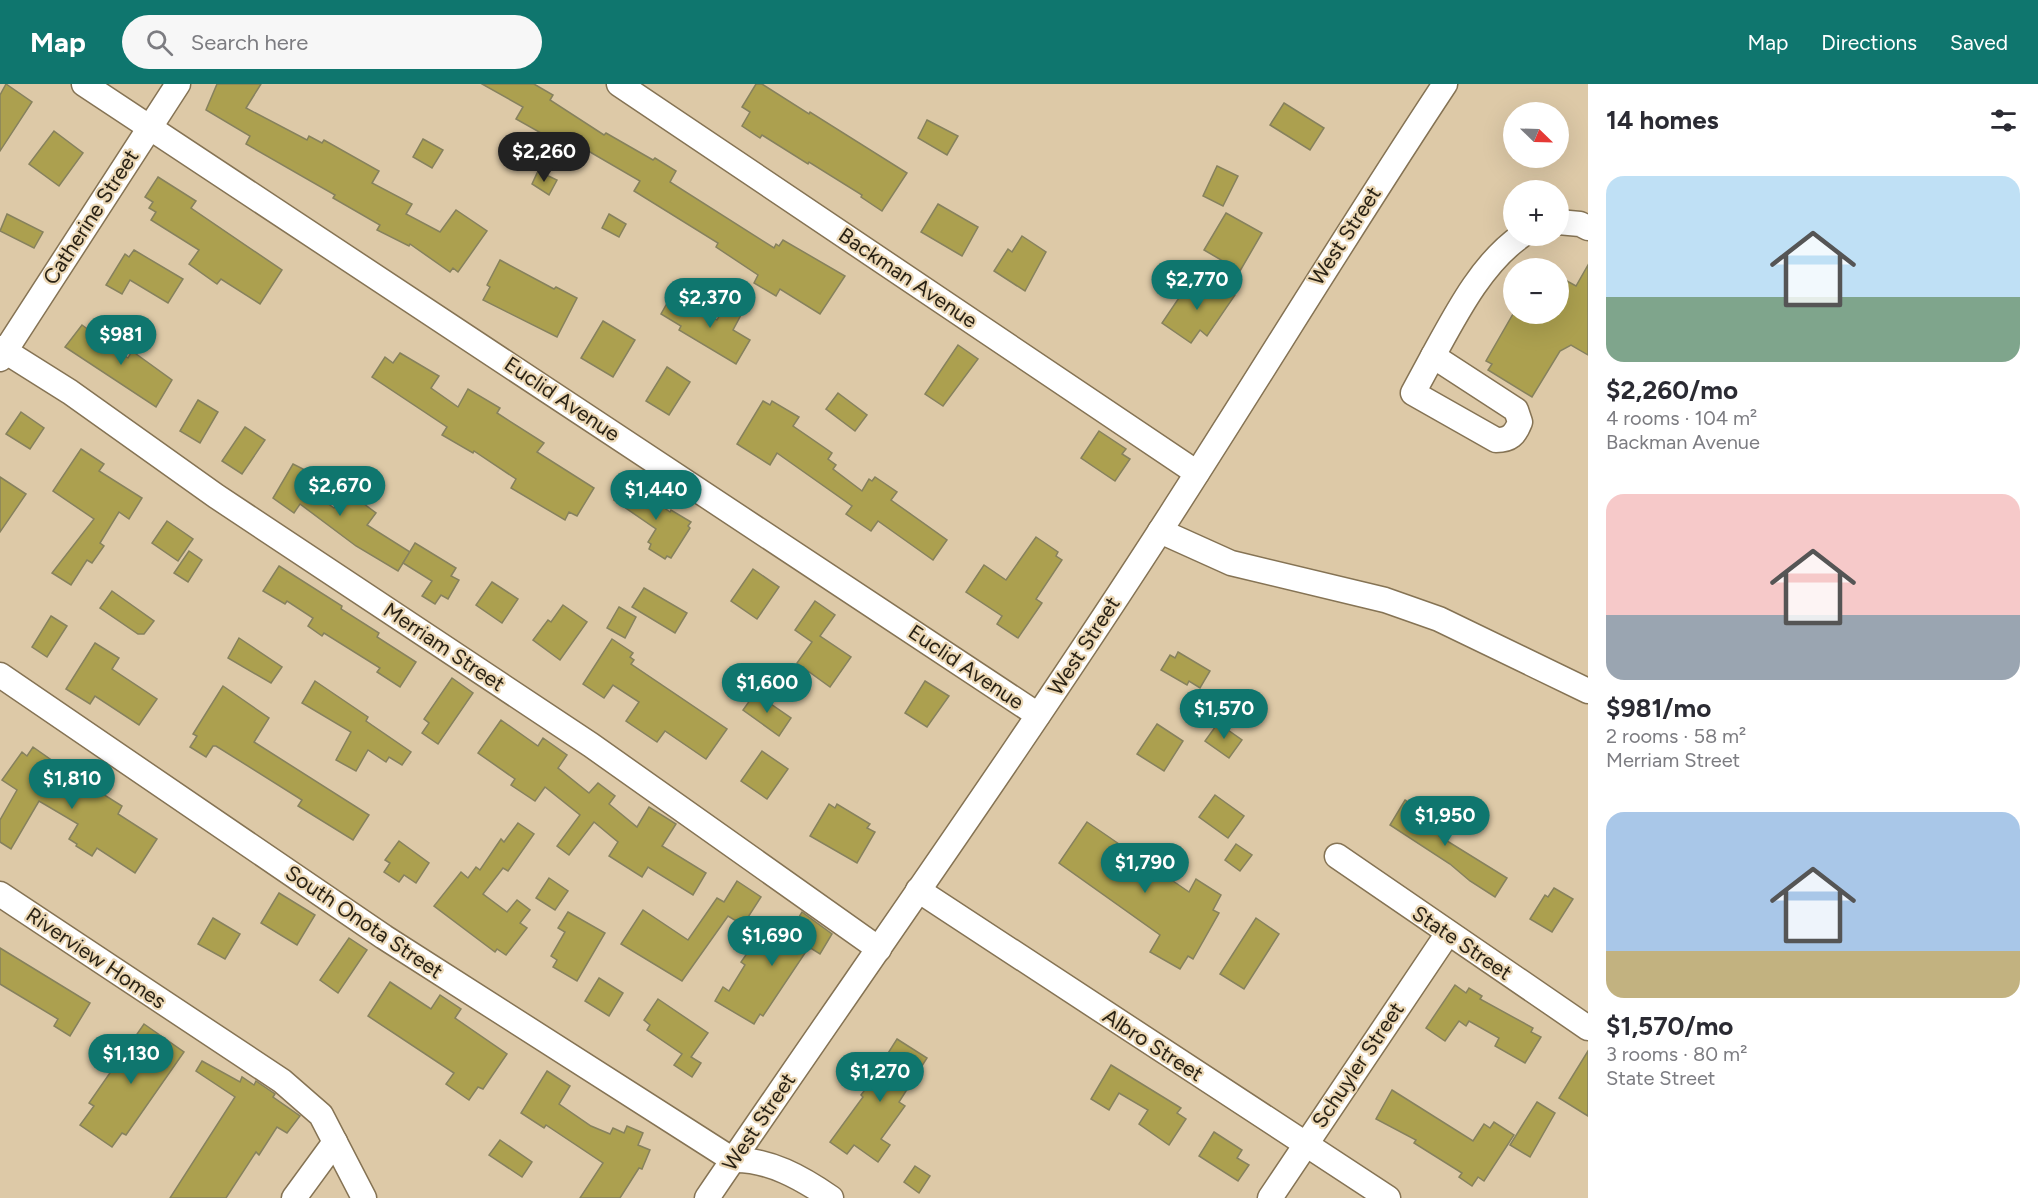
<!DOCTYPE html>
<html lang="en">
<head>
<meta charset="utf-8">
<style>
	:root { --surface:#fff; --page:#f7f7f7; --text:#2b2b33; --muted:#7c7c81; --accent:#0f766e }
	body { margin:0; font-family:Figtree,sans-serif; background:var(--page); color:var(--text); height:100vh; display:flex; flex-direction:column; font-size:22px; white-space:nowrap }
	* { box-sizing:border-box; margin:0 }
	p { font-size:20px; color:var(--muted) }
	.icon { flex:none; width:33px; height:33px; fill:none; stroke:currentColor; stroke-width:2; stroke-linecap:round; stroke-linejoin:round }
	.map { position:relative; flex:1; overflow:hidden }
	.drawer { display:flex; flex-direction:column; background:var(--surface); width:450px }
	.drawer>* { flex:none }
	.needle { width:39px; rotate:113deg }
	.buttons { position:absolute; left:1503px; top:18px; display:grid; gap:12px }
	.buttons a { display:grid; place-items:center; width:66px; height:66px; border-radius:50%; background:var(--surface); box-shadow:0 6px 24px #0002; font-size:30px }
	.price { position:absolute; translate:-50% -51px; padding:0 14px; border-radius:21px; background:var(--accent); color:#fff; font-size:20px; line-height:39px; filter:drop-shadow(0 2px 3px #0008) }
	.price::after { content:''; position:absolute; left:50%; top:36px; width:18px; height:14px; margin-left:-9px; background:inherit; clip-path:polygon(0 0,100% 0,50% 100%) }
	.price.active { background:#222; color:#fff }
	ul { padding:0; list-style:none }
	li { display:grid; align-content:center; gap:12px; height:318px; padding:0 18px }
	li span { display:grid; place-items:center; height:186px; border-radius:18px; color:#555 }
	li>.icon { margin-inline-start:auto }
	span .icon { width:108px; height:108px; fill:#fffc; stroke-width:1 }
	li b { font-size:26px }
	h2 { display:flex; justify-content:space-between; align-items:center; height:72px; padding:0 18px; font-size:26px }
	header { display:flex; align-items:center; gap:36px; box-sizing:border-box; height:84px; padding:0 30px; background:var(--accent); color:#fff }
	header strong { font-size:28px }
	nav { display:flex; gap:33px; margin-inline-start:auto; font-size:21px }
	.search { width:420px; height:54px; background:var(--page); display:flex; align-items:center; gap:15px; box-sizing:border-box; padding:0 21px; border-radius:33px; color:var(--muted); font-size:22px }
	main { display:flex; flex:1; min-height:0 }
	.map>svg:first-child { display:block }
	.building { fill:#aca04f; stroke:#86815d; stroke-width:1.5 }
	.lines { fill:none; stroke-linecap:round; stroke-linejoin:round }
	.minor-casing { stroke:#857354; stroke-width:27 }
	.minor { stroke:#fff; stroke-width:24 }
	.labels { text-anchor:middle; stroke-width:4.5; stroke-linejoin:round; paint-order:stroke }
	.street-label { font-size:21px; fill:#292215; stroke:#ead6b3 }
</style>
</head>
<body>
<header>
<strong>Map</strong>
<div class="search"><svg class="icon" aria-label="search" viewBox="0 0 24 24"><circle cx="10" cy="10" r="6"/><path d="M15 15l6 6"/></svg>Search here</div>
<nav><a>Map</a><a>Directions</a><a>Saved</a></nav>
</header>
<main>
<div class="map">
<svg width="1588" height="1114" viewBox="0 0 1588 1114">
	<rect width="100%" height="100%" fill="#ddc9a7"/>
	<g class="building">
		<path d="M6,0L32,18L0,67V11Z"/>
		<path d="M217,0H261L246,24L307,56L309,52L322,59L324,56L379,87L372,99L412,120L406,130L440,148L456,126L487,147L458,188L453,184L450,188L410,160L409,162L377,146L380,141L333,114L335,111L246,60L250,52L206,26Z"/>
		<path d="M482,0H534L553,11L550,16L604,51L606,49L653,76L655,74L676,87L670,98L774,164L776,160L779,162L783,156L845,192L820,230L780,205L776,212L754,199L758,191L716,163L718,159L634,107L640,97L578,61L575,65L566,59L564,62L516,35L523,23Z"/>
		<path d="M756,0H762L809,30L810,28L907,89L882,127L861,113L862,111L809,78L808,80L762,51L760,54L742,42L750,28L742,23Z"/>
		<path d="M1284,19L1324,44L1310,66L1270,41Z"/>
		<path d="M927,36L958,52L947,71L918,54Z"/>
		<path d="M54,47L83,69L59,102L29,80Z"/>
		<path d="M423,55L443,66L432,84L413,73Z"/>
		<path d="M1217,82L1238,92L1223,122L1203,112Z"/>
		<path d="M538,87L557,96L549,111L532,100Z"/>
		<path d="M158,93L196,117L191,124L282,186L260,220L221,195L217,200L189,180L199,166L151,136L156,128L149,124L153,118L145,113Z"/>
		<path d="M938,120L978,143L962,172L921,148Z"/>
		<path d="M1226,129L1262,149L1240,187L1204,166Z"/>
		<path d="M7,130L43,148L34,164L0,147Z"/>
		<path d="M609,130L626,140L619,153L602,144Z"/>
		<path d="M1022,152L1046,168L1025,207L994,187L1008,165L1012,168Z"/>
		<path d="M134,166L183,195L168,219L130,196L122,210L106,201L125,170L129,173Z"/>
		<path d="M500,176L554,205L556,203L577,214L557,253L483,216L490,203L487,201Z"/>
		<path d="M1588,181V271L1571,261L1560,267L1532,313L1488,286L1492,280L1486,277L1513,230H1558V192L1576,202Z"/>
		<path d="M1191,196L1215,213L1223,202L1235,211L1207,252L1200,246L1191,259L1162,239Z"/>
		<path d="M670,214L690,226L693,222L717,236L725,221L742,229L733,246L750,256L736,280L679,246L681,242L661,230Z"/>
		<path d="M603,237L635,256L613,293L581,274Z"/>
		<path d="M82,241L128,274L132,267L172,296L156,323L65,263Z"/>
		<path d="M958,261L978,275L943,322L925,310Z"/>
		<path d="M400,269L439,292L431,304L458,323L468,305L500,324L497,329L544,359L537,368L594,404L577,432L569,428L565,436L511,404L516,395L474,367L473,369L442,351L447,343L372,293L385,273L393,279Z"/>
		<path d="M667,283L690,298L669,331L646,317Z"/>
		<path d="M838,309L867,331L855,347L826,325Z"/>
		<path d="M198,316L218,328L200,359L180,347Z"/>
		<path d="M763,317L770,321L772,317L799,333L793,342L832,369L828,375L836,381L833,385L862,407L869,395L872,397L875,393L897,408L891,416L947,456L933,476L878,437L871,447L846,430L852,422L777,369L770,381L737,360Z"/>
		<path d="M21,328L44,344L30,365L6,350Z"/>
		<path d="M245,343L265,356L242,390L222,377Z"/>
		<path d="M1099,347L1126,365L1122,370L1130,375L1115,397L1081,374Z"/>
		<path d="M81,365L104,380L99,387L142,414L129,435L119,428L100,459L104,462L92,479L87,476L71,501L52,489L94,435L53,407Z"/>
		<path d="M293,380L317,392L309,406L334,424L347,407L376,429L367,441L410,468L398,487L356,462L300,420L294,429L273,414Z"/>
		<path d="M0,393L26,410L0,448Z"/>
		<path d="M632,401L670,428L671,426L691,438L688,442L690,444L671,474L667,472L665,475L649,465L651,460L648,458L656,445L614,416L623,402L629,406Z"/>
		<path d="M167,437L193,455L178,477L152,459Z"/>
		<path d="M1036,453L1058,468L1056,472L1062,476L1036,515L1042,519L1018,554L997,540L1002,532L966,508L984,481L1006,496Z"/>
		<path d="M415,459L456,484L451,492L459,496L448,515L441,511L435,520L422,512L432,497L403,479Z"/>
		<path d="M189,467L202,476L188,498L174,489Z"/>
		<path d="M279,482L342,522L341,525L379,549L377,553L416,578L400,603L377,588L380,584L324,549L322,552L308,542L313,534L287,517L285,520L263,507Z"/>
		<path d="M753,485L779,503L757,535L731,517Z"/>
		<path d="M492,498L518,515L502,539L476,521Z"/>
		<path d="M644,504L687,529L675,549L632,523Z"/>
		<path d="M112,507L154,537L144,550H138L100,524Z"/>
		<path d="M815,517L835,531L820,552L851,573L830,603L797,579L812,558L795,546Z"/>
		<path d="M563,521L587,538L560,576L533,556L548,536L551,538Z"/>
		<path d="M619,523L636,533L625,554L607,544Z"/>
		<path d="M51,532L67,542L47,573L32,563Z"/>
		<path d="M239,554L282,583L271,599L228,574Z"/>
		<path d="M612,555L633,569L630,573L634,576L631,580L727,645L706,675L665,647L657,658L626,637L639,618L613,601L604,614L583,600Z"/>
		<path d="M95,559L119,574L112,585L157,615L139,641L95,612L90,620L66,605Z"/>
		<path d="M1178,568L1210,587L1200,604L1189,597L1187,601L1161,586L1170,571L1175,574Z"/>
		<path d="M452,594L473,609L438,660L422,649L429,639L424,635Z"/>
		<path d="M315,597L368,633L366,637L411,668L402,681L389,673L386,678L368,666L356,687L336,676L351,648L302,619Z"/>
		<path d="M925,597L949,612L927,643L905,629Z"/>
		<path d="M223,602L269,634L254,658L369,731L353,756L298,722L302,716L216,662H213L206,673L190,663L197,652L193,650Z"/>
		<path d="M755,609L791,634L779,652L743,626Z"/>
		<path d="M501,636L538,662L543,654L567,671L558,684L589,709L598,699L615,712L609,720L637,743L649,723L676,740L662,762L706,789L693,811L648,783L642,793L609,772L618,758L594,738L569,771L557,762L580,731L545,703L535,717L511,701L515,695L478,669Z"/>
		<path d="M1218,639L1242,656L1229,674L1205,657Z"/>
		<path d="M1157,640L1183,657L1164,687L1137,670Z"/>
		<path d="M33,663L70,689L73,684L93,696L90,702L122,722L118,730L157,755L135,789L97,764L92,772L76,762L77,760L69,755L78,740L39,717L11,765L0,758V736L17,706L2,696L22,668L27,672Z"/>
		<path d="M762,667L788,685L767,715L741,697Z"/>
		<path d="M1215,711L1244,732L1228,754L1199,733Z"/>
		<path d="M1405,716L1446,742L1439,752L1507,794L1495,813L1470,797L1450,780L1390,741Z"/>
		<path d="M829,720L835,724L837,720L870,740L867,744L875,748L857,779L810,752Z"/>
		<path d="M1087,738L1189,808L1196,795L1221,811L1213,826L1219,829L1193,875L1188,872L1180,885L1150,868L1160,851L1059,779Z"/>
		<path d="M518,739L534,750L508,787L503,784L483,810L507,828L517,816L530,826L520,839L527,844L506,871L497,865L495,868L434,822L461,788L468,794L476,783L480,786L501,755L504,758Z"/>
		<path d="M399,757L429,779L416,799L404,791L399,798L384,788L390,779L385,776Z"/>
		<path d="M1236,760L1252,771L1240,787L1225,776Z"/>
		<path d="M549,794L568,807L555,826L536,814Z"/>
		<path d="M737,797L761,813L743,841L728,832L682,897L621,860L643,826L688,856L717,814L724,818Z"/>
		<path d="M1554,804L1573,815L1552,848L1530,835L1545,811L1548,813Z"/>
		<path d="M279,809L315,831L297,861L261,839Z"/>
		<path d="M568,828L605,849L577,897L553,883L557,876L551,872L565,848L558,844Z"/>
		<path d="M802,828L832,850L820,870L809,863L763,932L760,930L754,940L715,917L723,903L729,907L745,881L741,878L766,842L781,852L791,835L796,838Z"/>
		<path d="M213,834L240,850L225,875L198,860Z"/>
		<path d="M1256,834L1279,850L1244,905L1220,890Z"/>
		<path d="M349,854L367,866L338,909L320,896Z"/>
		<path d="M0,864L90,919L70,952L54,942L58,935L0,900Z"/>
		<path d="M599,894L623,909L609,932L585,917Z"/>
		<path d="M390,898L431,925L440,911L461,925L455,934L507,970L483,1005L478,1003L469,1016L446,1000L454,989L368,932Z"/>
		<path d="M1455,901L1466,909L1469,904L1482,912L1480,915L1533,944L1531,948L1541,953L1525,979L1495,962L1499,954L1469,937L1466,942L1459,937L1445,957L1426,944Z"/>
		<path d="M658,915L708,949L691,973L701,979L692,993L674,981L682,970L647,946L650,941L644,936Z"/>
		<path d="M144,940L184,968L126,1051L122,1049L112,1063L80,1041L94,1022L89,1019Z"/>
		<path d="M897,955L927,974L899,1018L905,1022L881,1055L890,1061L878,1078L854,1061L847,1070L830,1058L863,1013L861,1011L886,978L883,977Z"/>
		<path d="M1588,967V1032L1559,1014Z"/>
		<path d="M202,977L240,998L242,993L254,1001L256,997L275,1010L273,1013L300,1032L287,1049L277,1043L259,1071L256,1068L226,1114H170L235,1013L196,987Z"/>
		<path d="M1111,981L1181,1024L1177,1029L1186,1035L1169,1061L1139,1040L1148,1026L1119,1009L1109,1026L1091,1015Z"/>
		<path d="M547,987L570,1002L559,1020L591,1042L610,1050L613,1044L624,1049L627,1042L643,1049L638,1061L650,1066L642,1085L639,1084L620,1114H580L603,1079L546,1041L544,1044L521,1029Z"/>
		<path d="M1392,1006L1473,1057L1484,1040L1490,1044L1494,1038L1514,1051L1484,1097L1478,1093L1472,1102L1459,1093L1462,1089L1414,1059L1416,1056L1376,1035Z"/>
		<path d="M1537,1018L1555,1029L1530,1073L1510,1061Z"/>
		<path d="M1214,1048L1242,1066L1237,1074L1249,1081L1238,1097L1199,1072Z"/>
		<path d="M500,1056L532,1078L522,1093L489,1071Z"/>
		<path d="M915,1082L930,1092L919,1109L904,1098Z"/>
	</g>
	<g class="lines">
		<g class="minor-casing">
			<g id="minor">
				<path d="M84,0L1038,631"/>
				<path d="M619,0L1197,389"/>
				<path d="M1558,138L1580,140L1588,144"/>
				<path d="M0,264L70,308L216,412L591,661L879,865"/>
				<path d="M1433,272L1516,326L1520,338C1515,351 1510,356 1496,356L1413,309Z"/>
				<path d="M1433,272C1456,230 1482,179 1521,152"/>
				<path d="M0,275L178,0"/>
				<path d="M1160,447L1231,479L1385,516L1439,535L1588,607"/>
				<path d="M0,591L384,853L733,1076"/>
				<path d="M1337,772L1588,944"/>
				<path d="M918,806L1388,1114"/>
				<path d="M0,810L282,997L321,1031L364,1114"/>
				<path d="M733,1076C769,1075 802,1094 831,1114"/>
				<path d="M294,1114L335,1058"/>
				<path d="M707,1114C862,886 1022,662 1171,430C1263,287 1351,142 1445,0"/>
				<path d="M1270,1114L1448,849"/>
			</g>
		</g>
		<use href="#minor" class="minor"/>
	</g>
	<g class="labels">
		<g class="street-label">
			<text transform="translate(91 133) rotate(-57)" y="7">Catherine Street</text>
			<text transform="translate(1345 152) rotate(-57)" y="7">West Street</text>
			<text transform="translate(908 194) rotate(34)" y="7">Backman Avenue</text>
			<text transform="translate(562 315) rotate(34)" y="7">Euclid Avenue</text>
			<text transform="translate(1084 562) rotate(-57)" y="7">West Street</text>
			<text transform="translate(444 563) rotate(34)" y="7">Merriam Street</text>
			<text transform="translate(966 583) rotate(34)" y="7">Euclid Avenue</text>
			<text transform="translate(364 838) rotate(34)" y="7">South Onota Street</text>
			<text transform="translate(1462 859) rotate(34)" y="7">State Street</text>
			<text transform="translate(96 874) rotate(34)" y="7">Riverview Homes</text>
			<text transform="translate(1153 961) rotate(33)" y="7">Albro Street</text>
			<text transform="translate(1358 981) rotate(-56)" y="7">Schuyler Street</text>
			<text transform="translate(759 1038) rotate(-56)" y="7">West Street</text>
		</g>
	</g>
</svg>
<div class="buttons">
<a><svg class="needle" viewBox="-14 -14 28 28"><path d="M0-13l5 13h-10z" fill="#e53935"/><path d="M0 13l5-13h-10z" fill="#7c7c81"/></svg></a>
<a>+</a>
<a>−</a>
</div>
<b class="price active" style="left:544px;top:99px">$2,260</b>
<b class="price" style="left:1197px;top:227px">$2,770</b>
<b class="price" style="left:710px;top:245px">$2,370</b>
<b class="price" style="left:121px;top:282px">$981</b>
<b class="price" style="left:340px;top:433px">$2,670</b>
<b class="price" style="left:656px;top:437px">$1,440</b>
<b class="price" style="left:767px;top:630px">$1,600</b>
<b class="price" style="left:1224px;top:656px">$1,570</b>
<b class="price" style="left:72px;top:726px">$1,810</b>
<b class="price" style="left:1445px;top:763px">$1,950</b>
<b class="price" style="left:1145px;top:810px">$1,790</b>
<b class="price" style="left:772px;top:883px">$1,690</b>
<b class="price" style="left:131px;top:1001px">$1,130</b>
<b class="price" style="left:880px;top:1019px">$1,270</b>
</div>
<section class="drawer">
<h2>14 homes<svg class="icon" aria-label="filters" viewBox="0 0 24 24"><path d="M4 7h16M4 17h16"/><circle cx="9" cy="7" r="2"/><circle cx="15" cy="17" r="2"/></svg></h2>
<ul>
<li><span style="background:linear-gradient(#bfe0f5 65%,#7fa58c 0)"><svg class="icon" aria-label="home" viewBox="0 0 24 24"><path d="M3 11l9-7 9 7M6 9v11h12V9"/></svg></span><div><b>$2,260/mo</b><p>4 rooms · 104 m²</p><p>Backman Avenue</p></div></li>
<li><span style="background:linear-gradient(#f6c9c9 65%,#9aa5b1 0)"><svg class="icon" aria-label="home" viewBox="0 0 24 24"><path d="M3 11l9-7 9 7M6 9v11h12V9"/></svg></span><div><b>$981/mo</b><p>2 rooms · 58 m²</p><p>Merriam Street</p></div></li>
<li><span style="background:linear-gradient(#a9c7e8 75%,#c2b280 0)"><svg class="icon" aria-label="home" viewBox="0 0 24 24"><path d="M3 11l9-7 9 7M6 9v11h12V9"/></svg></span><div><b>$1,570/mo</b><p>3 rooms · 80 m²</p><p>State Street</p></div></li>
</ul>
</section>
</main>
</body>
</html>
